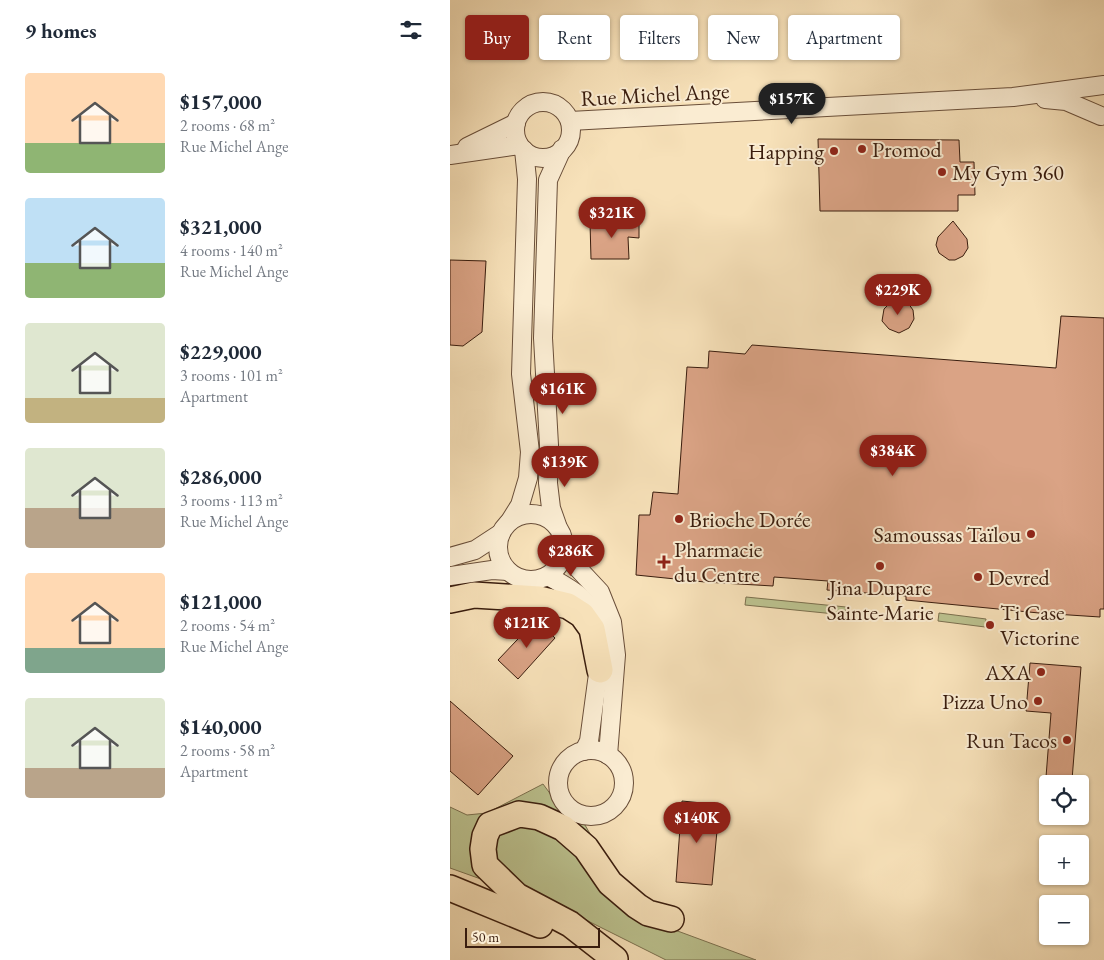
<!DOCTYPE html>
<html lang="en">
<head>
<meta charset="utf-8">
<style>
	:root { --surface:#fff; --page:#f2f2f3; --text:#1f2937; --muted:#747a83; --accent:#8f2418 }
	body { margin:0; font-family:"EB Garamond",serif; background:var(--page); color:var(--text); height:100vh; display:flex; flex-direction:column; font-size:19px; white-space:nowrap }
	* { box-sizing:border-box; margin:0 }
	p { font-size:16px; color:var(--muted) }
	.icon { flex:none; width:28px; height:28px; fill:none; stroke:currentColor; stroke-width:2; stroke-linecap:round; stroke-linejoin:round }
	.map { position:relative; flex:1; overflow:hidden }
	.panel { display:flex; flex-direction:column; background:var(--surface); width:450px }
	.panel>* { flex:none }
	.guide { position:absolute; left:15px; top:15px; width:475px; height:45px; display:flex; gap:10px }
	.tools { position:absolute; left:589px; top:775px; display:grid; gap:10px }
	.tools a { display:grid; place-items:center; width:50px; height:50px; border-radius:5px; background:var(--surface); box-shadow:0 1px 4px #0004; font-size:25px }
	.scale { position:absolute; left:15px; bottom:12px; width:135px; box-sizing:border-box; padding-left:5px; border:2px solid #3a1d0e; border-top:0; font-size:14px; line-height:18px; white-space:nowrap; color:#3a1d0e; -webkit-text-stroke:4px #faecd2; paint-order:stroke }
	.price { position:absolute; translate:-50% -42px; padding:0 11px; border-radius:18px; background:var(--accent); color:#fff; font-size:16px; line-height:32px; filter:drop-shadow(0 1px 2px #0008) }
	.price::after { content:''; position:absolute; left:50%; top:30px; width:15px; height:11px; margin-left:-8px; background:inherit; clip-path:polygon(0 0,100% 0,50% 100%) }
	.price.active { background:#222; color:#fff }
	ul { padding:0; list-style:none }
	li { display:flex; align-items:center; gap:15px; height:125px; padding:0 25px }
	li span { display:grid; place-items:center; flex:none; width:140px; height:100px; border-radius:5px; color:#555 }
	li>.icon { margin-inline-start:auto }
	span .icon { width:60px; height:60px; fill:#fffc; stroke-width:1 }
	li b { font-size:21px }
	h2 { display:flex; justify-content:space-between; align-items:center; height:60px; padding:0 25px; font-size:21px }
	.chip { padding:0 18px; border-radius:5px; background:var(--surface); box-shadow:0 1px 4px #0004; font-size:18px; line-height:45px }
	.chip.active { background:var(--accent); color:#fff }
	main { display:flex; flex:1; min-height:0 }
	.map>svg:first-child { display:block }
	.green { fill:#bcc390; stroke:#7b704f }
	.building { fill:#daa385; stroke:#3a1d0e }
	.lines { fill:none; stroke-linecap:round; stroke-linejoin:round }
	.minor-casing { stroke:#694e39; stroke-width:20 }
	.highway-casing { stroke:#3a1d0e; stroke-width:28 }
	.minor { stroke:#faecd2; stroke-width:18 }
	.highway { stroke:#f7e1b9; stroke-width:25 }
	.poi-dot { fill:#8f2418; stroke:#faecd2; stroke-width:2 }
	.labels { text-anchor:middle; stroke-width:4; stroke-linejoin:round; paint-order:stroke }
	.street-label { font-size:22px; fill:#3a1d0e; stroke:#faecd2 }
	.poi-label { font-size:22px; fill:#3a1d0e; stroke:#faecd2; text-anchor:start }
</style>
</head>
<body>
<main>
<section class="panel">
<h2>9 homes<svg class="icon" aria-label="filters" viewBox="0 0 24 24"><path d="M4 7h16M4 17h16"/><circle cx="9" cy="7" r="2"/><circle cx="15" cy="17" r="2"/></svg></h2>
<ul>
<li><span style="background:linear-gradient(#ffd9b3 70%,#8fb573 0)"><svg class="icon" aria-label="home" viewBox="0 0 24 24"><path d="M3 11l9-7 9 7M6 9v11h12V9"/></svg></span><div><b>$157,000</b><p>2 rooms · 68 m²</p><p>Rue Michel Ange</p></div></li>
<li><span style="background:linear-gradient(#bfe0f5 65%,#8fb573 0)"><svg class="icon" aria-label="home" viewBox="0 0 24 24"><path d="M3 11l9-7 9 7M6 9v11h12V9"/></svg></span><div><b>$321,000</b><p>4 rooms · 140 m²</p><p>Rue Michel Ange</p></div></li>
<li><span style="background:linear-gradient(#dfe7d0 75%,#c2b280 0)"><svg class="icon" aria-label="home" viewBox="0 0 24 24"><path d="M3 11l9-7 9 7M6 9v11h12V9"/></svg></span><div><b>$229,000</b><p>3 rooms · 101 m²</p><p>Apartment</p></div></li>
<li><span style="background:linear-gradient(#dfe7d0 60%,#b9a48a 0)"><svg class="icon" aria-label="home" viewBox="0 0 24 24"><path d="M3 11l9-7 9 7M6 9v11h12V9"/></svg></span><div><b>$286,000</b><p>3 rooms · 113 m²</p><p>Rue Michel Ange</p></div></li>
<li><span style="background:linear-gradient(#ffd9b3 75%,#7fa58c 0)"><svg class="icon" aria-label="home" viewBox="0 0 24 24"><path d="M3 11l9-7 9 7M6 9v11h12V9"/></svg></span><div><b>$121,000</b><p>2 rooms · 54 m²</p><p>Rue Michel Ange</p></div></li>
<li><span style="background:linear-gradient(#dfe7d0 70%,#b9a48a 0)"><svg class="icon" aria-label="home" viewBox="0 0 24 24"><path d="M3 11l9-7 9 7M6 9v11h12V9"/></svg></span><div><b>$140,000</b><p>2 rooms · 58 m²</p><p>Apartment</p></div></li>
</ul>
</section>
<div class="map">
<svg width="654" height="960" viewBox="0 0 654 960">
	<rect width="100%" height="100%" fill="#f7e1b9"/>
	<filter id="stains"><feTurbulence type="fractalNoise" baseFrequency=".004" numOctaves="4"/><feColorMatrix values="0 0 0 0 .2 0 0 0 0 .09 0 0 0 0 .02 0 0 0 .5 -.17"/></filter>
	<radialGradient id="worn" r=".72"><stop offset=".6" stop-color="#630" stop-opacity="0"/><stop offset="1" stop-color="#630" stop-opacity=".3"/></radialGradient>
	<g class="green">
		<path d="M296,597L396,607L395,615L295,605Z"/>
		<path d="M489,613L536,619L535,627L488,621Z"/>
		<path d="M93,784L113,811L135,825L187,916L306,960H216L112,908L0,868V807L17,815L37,813Z"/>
	</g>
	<g class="building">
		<path d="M368,139L509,140L510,162H524L525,195H508V211H370Z"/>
		<path d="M503,221L517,239L518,248L513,256L505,260H499L489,253L486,245L488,237Z"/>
		<path d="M140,222H189V238L178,237L179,259H141Z"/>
		<path d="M0,260L36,261L32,332L13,346L0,345Z"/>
		<path d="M451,300L458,303L463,310L464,319L459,328L449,333L439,329L432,321L434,309L441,302Z"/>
		<path d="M611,316L654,318V609H650V617L589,613L456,600V596L377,590L378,581L324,577L323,586L255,582L186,575L189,515H200L203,492L228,494L237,367L258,368L259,351L295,354L302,345L606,368Z"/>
		<path d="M86,620L105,638L68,679L48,660Z"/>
		<path d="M580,663L631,667L622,780L596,777L601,713L576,711Z"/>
		<path d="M0,701L63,756L28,795L0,771Z"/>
		<path d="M232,801L262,804L261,819L268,820L262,885L226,882Z"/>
	</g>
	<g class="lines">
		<g class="minor-casing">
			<g id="minor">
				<path d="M595,99L616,101L651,116"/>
				<circle cx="93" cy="130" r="28"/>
				<path d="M120,121L563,97L654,85"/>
				<path d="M17,147L66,123"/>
				<path d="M0,155L69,145"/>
				<circle cx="81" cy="547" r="33"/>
				<path d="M60,521L70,505L78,478L80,452L71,374L77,179L74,150"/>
				<path d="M107,525L101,508L98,483L99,445L93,338L98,180L112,149"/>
				<path d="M115,549L123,563L150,592L162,622L166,655L158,755"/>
				<path d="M0,557L25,550L51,533"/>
				<path d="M0,576L42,570L58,571"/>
				<path d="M98,576C121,589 144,600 149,628"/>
				<circle cx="141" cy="783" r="33"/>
				<path d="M134,751L139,741L150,659"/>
			</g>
		</g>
		<g class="highway-casing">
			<g id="highway">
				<path d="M0,600L24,595L89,599L118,606L132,615L142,629L150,670"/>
				<path d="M0,888L90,925"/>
				<path d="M165,959L120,924L67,896L35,865L33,849L35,836L40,825L69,814L89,817L113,828L136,848L160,883L187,906L198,913L221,919"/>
			</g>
		</g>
		<use href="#minor" class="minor"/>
		<use href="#highway" class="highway"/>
	</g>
	<g class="poi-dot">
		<circle cx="412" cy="149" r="5"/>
		<circle cx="384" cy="151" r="5"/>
		<circle cx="492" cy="172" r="5"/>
		<circle cx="229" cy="519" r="5"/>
		<circle cx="581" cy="534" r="5"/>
		<path d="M211.5 554.5h5v5h5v5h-5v5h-5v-5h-5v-5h5z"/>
		<circle cx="430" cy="566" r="5"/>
		<circle cx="528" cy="577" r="5"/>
		<circle cx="540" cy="625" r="5"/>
		<circle cx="591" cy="672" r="5"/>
		<circle cx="588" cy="701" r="5"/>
		<circle cx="617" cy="740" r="5"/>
	</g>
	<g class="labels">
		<g class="street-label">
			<text transform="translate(205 94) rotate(-3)" y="8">Rue Michel Ange</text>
		</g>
		<g class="poi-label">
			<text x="422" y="157">Promod</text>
			<text x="374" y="159" text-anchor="end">Happing</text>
			<text x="502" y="180">My Gym 360</text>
			<text x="239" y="527">Brioche Dorée</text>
			<text x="571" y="542" text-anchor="end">Samoussas Taïlou</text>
			<text x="224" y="557">Pharmacie<tspan x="224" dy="25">du Centre</tspan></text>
			<text x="538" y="585">Devred</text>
			<text x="430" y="595" text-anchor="middle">Jina Duparc<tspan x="430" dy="25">Sainte-Marie</tspan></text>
			<text x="550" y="620">Ti Case<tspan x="550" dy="25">Victorine</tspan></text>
			<text x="581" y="680" text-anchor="end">AXA</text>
			<text x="578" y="709" text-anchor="end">Pizza Uno</text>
			<text x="607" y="748" text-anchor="end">Run Tacos</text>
		</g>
	</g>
	<rect width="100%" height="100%" filter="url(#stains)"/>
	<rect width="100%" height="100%" fill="url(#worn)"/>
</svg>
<div class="tools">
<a><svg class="icon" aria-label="locate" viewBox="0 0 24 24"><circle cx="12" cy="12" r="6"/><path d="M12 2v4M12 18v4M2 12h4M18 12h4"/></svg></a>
<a>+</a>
<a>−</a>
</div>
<div class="scale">50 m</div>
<b class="price active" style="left:342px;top:125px">$157K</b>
<b class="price" style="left:162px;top:239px">$321K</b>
<b class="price" style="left:448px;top:316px">$229K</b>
<b class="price" style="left:113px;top:415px">$161K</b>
<b class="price" style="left:443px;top:477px">$384K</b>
<b class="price" style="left:115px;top:488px">$139K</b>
<b class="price" style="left:121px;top:577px">$286K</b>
<b class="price" style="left:77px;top:649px">$121K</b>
<b class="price" style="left:247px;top:844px">$140K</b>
<div class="guide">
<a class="chip active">Buy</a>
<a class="chip">Rent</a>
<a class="chip">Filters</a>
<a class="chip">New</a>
<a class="chip">Apartment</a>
</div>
</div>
</main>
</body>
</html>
